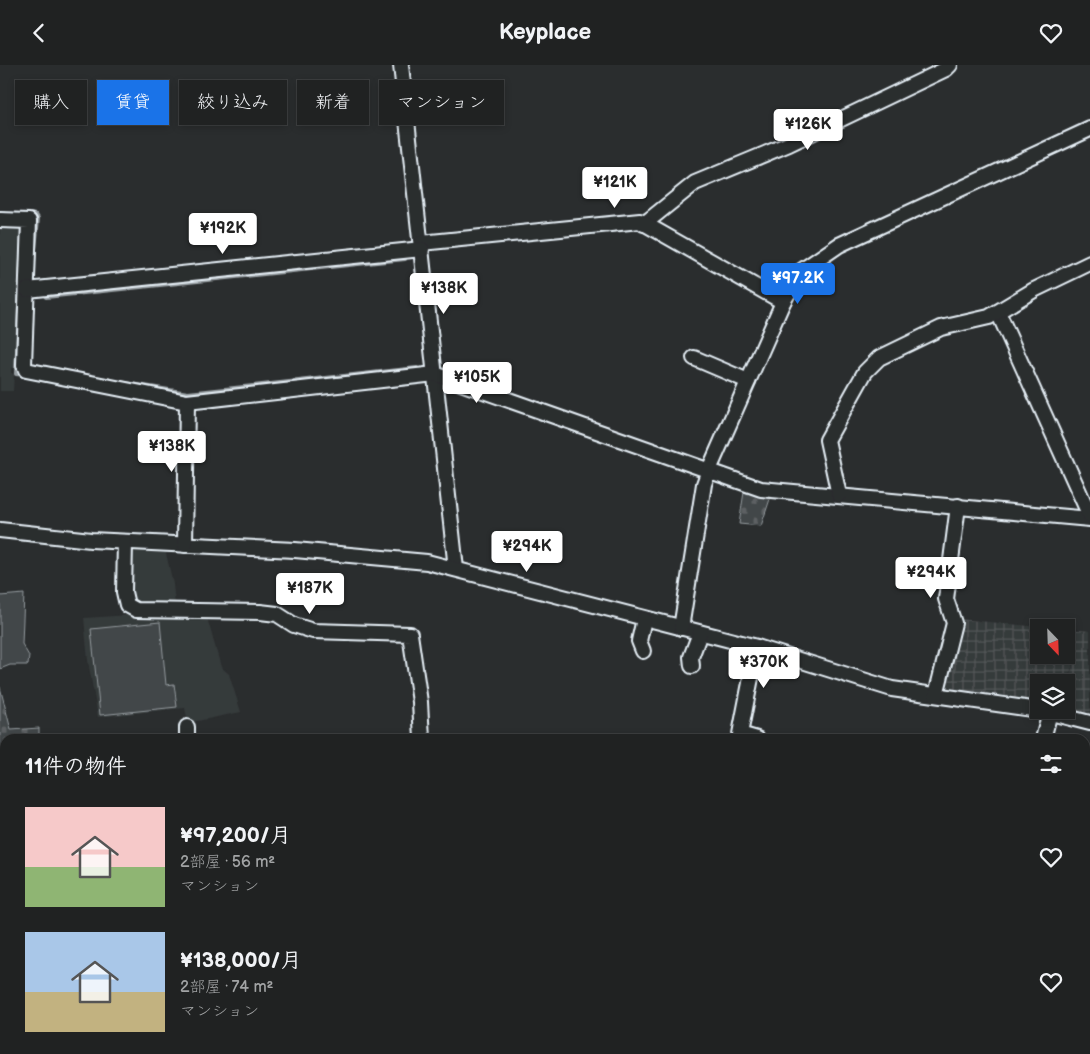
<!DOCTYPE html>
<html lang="ja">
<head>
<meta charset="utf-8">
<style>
	:root { --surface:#202222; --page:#2d2f2f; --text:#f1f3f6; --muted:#a2a4a5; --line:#3d3f40; --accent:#1a73e8 }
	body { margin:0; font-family:"Balsamiq Sans","Klee One",sans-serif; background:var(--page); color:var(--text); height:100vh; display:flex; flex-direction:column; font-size:19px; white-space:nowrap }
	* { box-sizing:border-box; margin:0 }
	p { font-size:16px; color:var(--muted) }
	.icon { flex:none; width:28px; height:28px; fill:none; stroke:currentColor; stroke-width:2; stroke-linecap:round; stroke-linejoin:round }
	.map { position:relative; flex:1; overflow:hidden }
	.side { position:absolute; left:0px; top:669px; width:1090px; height:321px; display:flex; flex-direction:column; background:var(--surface); border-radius:15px 15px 0 0; box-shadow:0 2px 8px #0003,0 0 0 1px var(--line) }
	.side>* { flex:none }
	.top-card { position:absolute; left:15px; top:15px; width:500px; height:45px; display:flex; gap:10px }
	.needle { width:32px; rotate:157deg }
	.fabs { position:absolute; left:1030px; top:554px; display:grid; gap:10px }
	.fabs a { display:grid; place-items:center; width:45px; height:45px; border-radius:0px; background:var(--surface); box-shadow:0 2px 8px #0003,0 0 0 1px var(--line); font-size:25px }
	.price { position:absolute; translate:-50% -42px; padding:0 11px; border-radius:5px; background:#fff; color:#222; font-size:16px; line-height:32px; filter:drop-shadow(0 1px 2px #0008) }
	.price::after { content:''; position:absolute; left:50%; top:30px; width:15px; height:11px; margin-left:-8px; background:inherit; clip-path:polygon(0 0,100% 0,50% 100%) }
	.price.selected { background:var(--accent); color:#fff }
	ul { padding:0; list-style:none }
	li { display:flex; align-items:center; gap:15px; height:125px; padding:0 25px }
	li span { display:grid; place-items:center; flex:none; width:140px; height:100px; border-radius:0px; color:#555 }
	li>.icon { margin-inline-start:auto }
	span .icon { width:60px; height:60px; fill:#fffc; stroke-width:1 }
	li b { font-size:21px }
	h2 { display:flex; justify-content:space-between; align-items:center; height:60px; padding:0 25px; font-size:21px }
	.tag { padding:0 18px; border-radius:0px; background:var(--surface); box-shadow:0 2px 8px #0003,0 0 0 1px var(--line); font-size:18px; line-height:45px }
	.tag.selected { background:var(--accent); color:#fff }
	header { display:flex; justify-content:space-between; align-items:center; height:65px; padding:0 25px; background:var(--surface); font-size:22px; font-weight:800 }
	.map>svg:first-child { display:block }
	.built { fill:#363a3b }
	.industrial { fill:url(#industrial-grid) }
	.grass { fill:#424648; stroke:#959ca0 }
	.forest { fill:url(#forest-crowns); stroke:#959ca0 }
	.cemetery { fill:url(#cemetery-stones); stroke:#959ca0 }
	.park { fill:url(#park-tufts); stroke:#959ca0 }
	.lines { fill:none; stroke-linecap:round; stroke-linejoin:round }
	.stream { stroke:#989fa3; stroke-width:4 }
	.street-casing { stroke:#e8f1f8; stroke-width:18 }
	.secondary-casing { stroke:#e8f1f8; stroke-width:22 }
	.street { stroke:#2a2d2e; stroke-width:14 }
	.secondary { stroke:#2a2d2e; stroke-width:19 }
</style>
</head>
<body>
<header><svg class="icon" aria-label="back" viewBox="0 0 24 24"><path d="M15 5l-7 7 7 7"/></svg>Keyplace<svg class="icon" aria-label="heart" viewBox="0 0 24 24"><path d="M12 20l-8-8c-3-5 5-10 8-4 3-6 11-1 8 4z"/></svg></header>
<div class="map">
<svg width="1090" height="989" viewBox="0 0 1090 989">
	<defs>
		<pattern id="industrial-grid" width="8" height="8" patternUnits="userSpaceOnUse" patternTransform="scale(1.25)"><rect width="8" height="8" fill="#363a3b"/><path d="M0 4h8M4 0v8" fill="none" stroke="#535758"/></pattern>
		<pattern id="forest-crowns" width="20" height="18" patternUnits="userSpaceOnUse" patternTransform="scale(1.25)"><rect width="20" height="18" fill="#424648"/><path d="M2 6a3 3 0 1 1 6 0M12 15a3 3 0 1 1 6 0" fill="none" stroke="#5d6163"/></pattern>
		<pattern id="cemetery-stones" width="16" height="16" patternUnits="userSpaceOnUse" patternTransform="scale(1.25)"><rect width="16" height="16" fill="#424648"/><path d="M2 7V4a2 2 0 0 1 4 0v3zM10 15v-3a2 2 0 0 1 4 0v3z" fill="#5d6163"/></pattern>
		<pattern id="park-tufts" width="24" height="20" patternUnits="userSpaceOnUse" patternTransform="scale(1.25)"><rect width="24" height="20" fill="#424648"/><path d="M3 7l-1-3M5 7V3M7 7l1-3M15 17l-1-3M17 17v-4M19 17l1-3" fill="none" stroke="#5d6163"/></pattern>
	</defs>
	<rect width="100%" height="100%" fill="#2a2d2e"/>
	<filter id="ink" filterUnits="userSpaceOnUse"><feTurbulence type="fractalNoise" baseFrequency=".02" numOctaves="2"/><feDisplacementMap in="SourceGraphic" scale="10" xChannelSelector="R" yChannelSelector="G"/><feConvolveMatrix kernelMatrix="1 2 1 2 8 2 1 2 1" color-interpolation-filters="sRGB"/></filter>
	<g filter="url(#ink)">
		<g class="built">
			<path d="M0,162H25L15,303H11V308L14,309L13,326H0Z"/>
			<path d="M130,485L166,488L173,519L175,540L206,549L221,602L229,609L241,647L188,658L185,643L98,652L88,596L84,553L130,550L137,542L131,530Z"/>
			<rect x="335" y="985" width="233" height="4"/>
			<rect x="808" y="985" width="152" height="4"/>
		</g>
		<g class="industrial">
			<path d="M959,554L1039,562V590H1066V583L1078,585L1066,619V618H1039V638L940,623Z"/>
			<path d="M1066,564L1090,566V649L1066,644V622L1078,585L1066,582Z"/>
		</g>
		<g class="grass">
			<path d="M24,529L22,579L29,591L28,600H10L0,604V531Z"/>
			<path d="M160,557L166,620L174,619L177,642L100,650L91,564Z"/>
		</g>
		<path class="forest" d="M1090,857V989H1081L1074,985H1085V858Z"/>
		<g class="cemetery">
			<path d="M744,427L770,434L761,461L739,459Z"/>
			<path d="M0,622L11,665L39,663V674H5V683L0,684Z"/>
			<path d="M1085,773L1090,774V811L1085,810Z"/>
		</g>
		<rect class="park" x="0" y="767" width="5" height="42"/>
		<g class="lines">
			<g class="stream">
				<path d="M28,149L36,150L38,153L34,195"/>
				<path d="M22,173L16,309L25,310"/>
				<path d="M46,232L405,194"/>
				<path d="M119,317L188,328L417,303"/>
			</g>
			<g class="street-casing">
				<g id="street">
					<path d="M401,0L456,504"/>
					<path d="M0,155L29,156L24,300L26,305L187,337L435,309L761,424L1090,454"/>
					<path d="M644,159L695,118L789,79L946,4L950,0"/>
					<path d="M421,178L640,156L783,237"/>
					<path d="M27,225L422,184"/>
					<path d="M998,247L1090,451"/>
					<path d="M694,293L748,316"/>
					<path d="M839,430L827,375L865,307L879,293L941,263L989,252L1034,225L1090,198"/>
					<path d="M0,465L91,475L295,485L427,497L757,582L892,624L1039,645"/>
					<path d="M125,477L124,527L127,540L136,545L260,547L277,549L294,560L313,566L410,569L420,637L422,674"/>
					<path d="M185,480L187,337"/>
					<path d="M681,563L704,419L709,405L783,237L801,206L839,180L1090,64"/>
					<path d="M643,586L639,576L644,554"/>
					<path d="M692,601L691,592L700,568"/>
					<path d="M936,630L954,558L946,534L958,441"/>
					<path d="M1039,645L1090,658"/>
					<path d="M187,674V662"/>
					<path d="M757,674L740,669L757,582"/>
					<path d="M1043,674L1050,647"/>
					<path d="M0,717H5"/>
					<path d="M0,758L5,759"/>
					<path d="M1085,770L1090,771"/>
					<path d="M795,989V985"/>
				</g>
			</g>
			<g class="secondary-casing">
				<g id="secondary">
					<path d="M0,815H5"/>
					<path d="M1048,985L1056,989"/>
				</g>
			</g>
			<use href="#street" class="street"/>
			<use href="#secondary" class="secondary"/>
		</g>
	</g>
</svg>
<div class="fabs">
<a><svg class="needle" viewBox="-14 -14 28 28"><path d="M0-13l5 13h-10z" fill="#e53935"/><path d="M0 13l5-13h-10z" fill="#a2a4a5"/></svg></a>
<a><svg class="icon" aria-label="layers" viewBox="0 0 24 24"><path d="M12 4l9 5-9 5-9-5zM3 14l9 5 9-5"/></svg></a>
</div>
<b class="price" style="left:808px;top:86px">¥126K</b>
<b class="price" style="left:615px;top:144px">¥121K</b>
<b class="price" style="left:223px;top:190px">¥192K</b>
<b class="price selected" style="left:798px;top:240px">¥97.2K</b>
<b class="price" style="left:444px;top:250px">¥138K</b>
<b class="price" style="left:477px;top:339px">¥105K</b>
<b class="price" style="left:172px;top:408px">¥138K</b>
<b class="price" style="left:527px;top:508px">¥294K</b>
<b class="price" style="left:931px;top:534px">¥294K</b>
<b class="price" style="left:310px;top:550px">¥187K</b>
<b class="price" style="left:764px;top:624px">¥370K</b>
<div class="top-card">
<a class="tag">購入</a>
<a class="tag selected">賃貸</a>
<a class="tag">絞り込み</a>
<a class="tag">新着</a>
<a class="tag">マンション</a>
</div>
<section class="side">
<h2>11件の物件<svg class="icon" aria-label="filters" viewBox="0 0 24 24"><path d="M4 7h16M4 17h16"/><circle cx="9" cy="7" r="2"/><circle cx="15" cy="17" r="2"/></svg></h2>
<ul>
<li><span style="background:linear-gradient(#f6c9c9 60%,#8fb573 0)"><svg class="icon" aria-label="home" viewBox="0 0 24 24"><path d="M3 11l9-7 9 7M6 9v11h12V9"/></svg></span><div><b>¥97,200/月</b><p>2部屋 · 56 m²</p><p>マンション</p></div><svg class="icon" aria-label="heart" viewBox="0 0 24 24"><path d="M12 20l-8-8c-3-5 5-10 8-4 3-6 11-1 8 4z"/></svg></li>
<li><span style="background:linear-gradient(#a9c7e8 60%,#c2b280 0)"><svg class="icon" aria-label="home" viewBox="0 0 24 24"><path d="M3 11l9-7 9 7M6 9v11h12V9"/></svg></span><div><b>¥138,000/月</b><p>2部屋 · 74 m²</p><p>マンション</p></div><svg class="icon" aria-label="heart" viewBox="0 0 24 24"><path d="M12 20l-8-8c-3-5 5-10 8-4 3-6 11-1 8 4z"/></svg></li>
</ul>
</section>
</div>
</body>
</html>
